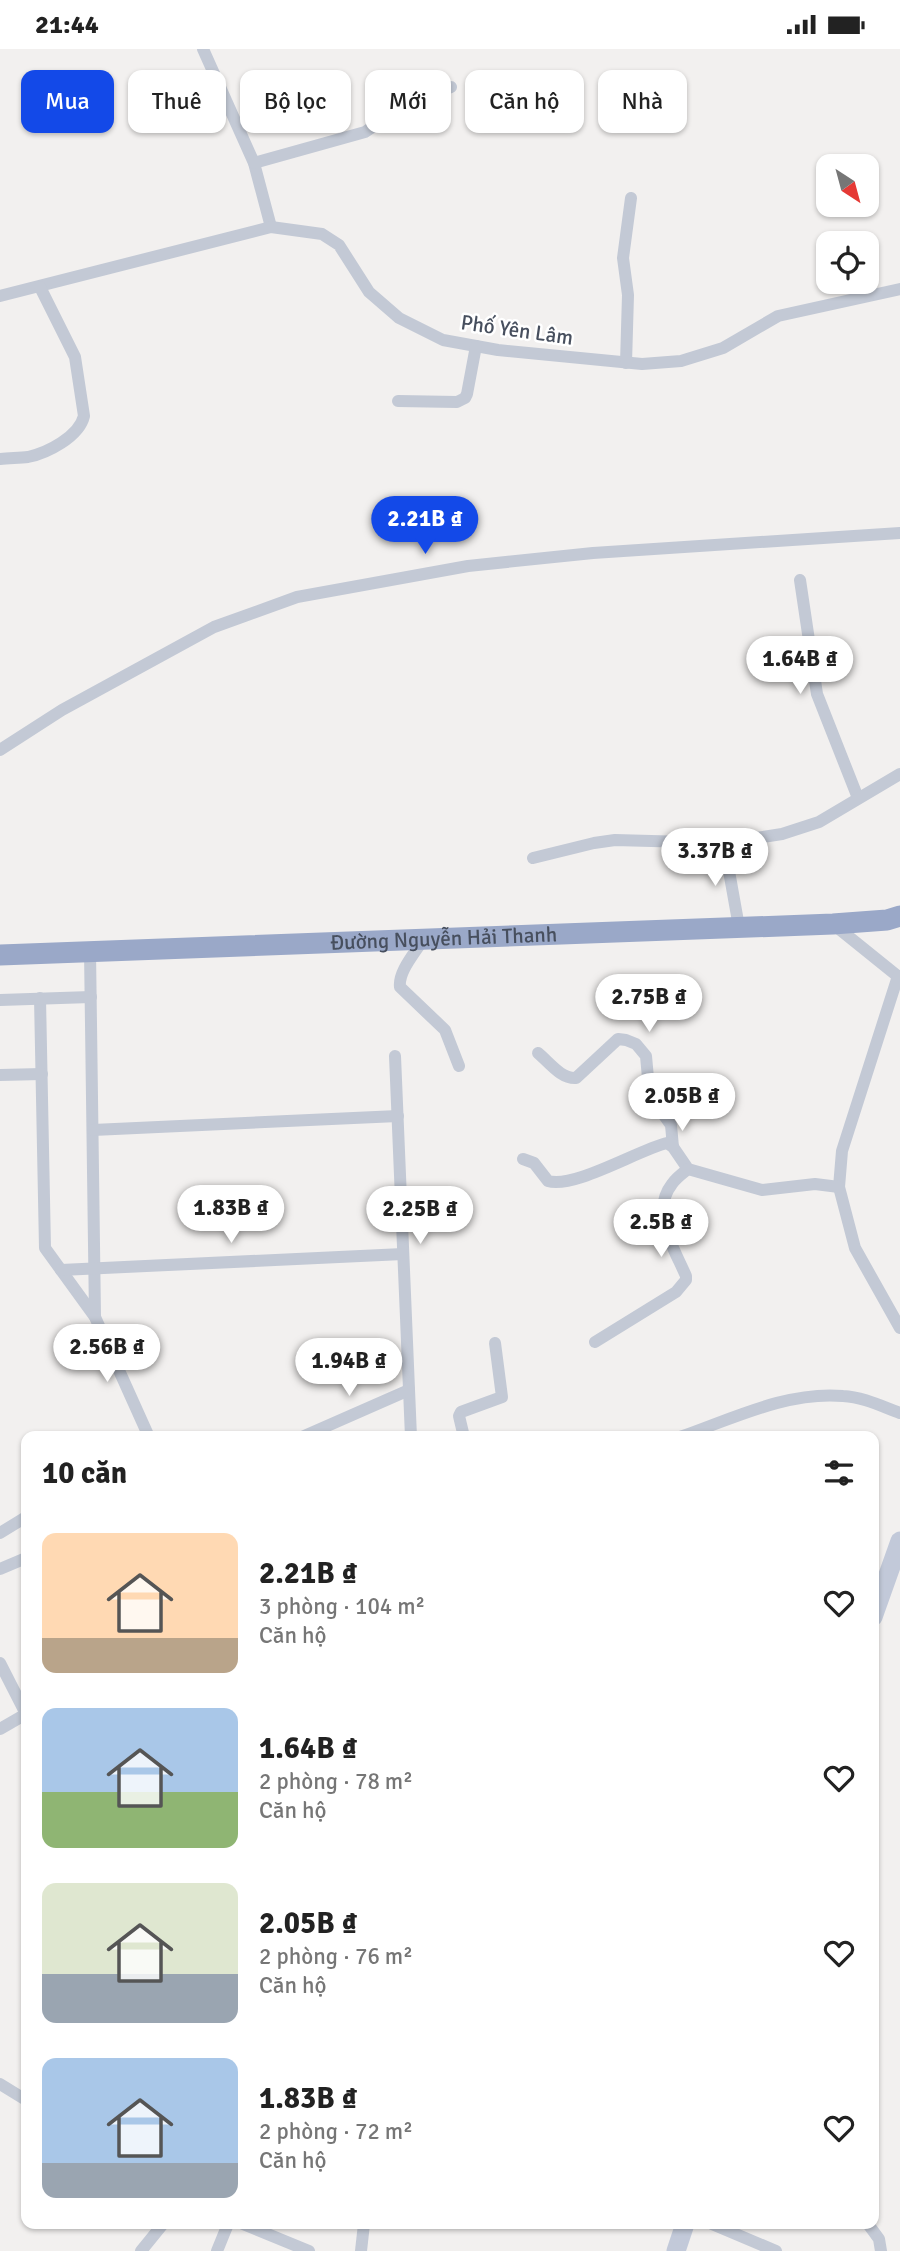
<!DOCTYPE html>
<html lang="vi">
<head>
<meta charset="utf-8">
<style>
	:root { --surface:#fff; --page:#f2f2f2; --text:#222; --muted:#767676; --accent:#1349e8 }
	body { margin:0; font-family:Signika,sans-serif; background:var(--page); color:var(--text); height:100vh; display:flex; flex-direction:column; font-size:26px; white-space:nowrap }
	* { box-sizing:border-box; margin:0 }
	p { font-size:23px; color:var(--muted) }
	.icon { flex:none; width:38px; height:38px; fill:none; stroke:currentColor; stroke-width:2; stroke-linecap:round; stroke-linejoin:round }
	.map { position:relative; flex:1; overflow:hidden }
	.drawer { position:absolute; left:21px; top:1382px; width:858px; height:798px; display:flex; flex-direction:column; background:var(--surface); border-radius:14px; box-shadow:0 2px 5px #0004 }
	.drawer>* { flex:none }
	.hud { position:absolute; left:21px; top:21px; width:859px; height:63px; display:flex; gap:14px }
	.needle { width:46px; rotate:144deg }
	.fabs { position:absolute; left:816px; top:105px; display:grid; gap:14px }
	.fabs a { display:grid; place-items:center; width:63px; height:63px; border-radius:14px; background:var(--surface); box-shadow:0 2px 5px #0004; font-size:35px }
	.price { position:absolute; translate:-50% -60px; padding:0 16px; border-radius:24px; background:#fff; color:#222; font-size:23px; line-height:46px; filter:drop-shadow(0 2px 4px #0008) }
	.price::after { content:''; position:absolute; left:50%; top:42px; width:21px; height:16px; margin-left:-10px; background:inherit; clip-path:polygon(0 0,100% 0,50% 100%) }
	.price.current { background:var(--accent); color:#fff }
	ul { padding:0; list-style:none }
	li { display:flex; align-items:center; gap:21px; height:175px; padding:0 21px }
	li span { display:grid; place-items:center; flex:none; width:196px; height:140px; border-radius:14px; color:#555 }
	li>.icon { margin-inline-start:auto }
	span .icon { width:84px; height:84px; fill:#fffc; stroke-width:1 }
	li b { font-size:30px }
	h2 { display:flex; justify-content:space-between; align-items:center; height:84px; padding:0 21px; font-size:30px }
	.chip { padding:0 24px; border-radius:14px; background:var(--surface); box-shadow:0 2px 5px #0004; font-size:24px; line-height:63px }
	.chip.current { background:var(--accent); color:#fff }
	.status { display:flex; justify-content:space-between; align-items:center; height:49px; padding:0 35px; background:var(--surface); direction:ltr }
	.status svg { height:19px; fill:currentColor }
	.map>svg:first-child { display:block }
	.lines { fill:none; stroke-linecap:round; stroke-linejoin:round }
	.minor { stroke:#c3c9d5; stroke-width:12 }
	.secondary { stroke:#c2c9d9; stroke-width:19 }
	.trunk { stroke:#9aa8c8; stroke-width:21 }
	.labels { text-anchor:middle; stroke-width:5; stroke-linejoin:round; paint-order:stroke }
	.street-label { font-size:21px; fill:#474f5e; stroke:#fff }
</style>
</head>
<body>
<div class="status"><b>21:44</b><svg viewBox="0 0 49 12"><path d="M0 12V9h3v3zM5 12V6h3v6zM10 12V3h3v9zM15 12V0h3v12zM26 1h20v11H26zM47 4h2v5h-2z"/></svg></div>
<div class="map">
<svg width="900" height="2202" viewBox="0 0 900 2202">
	<rect width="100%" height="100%" fill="#f2f0ef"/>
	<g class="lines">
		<g class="minor">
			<path d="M203,0L254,114L271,178"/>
			<path d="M254,114L365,83L413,51L451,38"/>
			<path d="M0,247L271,178L322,185L339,196L369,243L399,269L443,291L498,301L642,315L681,312L723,299L778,267L900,240"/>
			<path d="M626,314L628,246L623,209L631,149"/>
			<path d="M398,352L457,353L465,349L467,345L476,297"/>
			<path d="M0,410C9,409 19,409 28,408C47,404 79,388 84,367L75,308L40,238"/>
			<path d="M800,531L817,645L858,749"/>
			<path d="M0,701L62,661L214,578L297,548L468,517L593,504L900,484"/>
			<path d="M724,794L739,878"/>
			<path d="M533,809L594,794L615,791L724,794L782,785L819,773L900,725"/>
			<path d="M833,875L900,929"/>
			<path d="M424,889C416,903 398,922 400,938L445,981L459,1017"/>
			<path d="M90,902L95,1268"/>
			<path d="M898,927L842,1102L839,1138L855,1199L900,1279"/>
			<path d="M40,949L45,1199L95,1268L149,1388"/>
			<path d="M0,951L91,948"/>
			<path d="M538,1004C549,1013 561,1030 576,1029L618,990L626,991L636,995L646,1007L649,1040L653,1051L671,1076L673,1098"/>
			<path d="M395,1007L411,1388"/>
			<path d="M0,1026L42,1025"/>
			<path d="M93,1081L398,1067"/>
			<path d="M523,1110L534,1114L548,1132C574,1140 638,1101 667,1094L673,1098L688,1120L762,1141L815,1135L839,1138"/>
			<path d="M61,1221L403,1205"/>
			<path d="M595,1293L676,1243L686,1231V1227C674,1199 650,1163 672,1135C676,1129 683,1124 688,1120"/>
			<path d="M302,1388L409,1341"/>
			<path d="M464,1388L459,1367L461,1363L502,1348L495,1294"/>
			<path d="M680,1388C732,1370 787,1342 843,1347C863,1348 881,1357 900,1364"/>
			<path d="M0,1484L26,1468"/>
			<path d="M0,1520L26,1509"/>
			<path d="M0,1614L26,1665"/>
			<path d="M0,1680L26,1665"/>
			<path d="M0,2035L26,2051"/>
			<path d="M243,2175L309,2202"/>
			<path d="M712,2175L776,2202"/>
			<path d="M868,2175L879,2190L881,2202"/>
			<path d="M141,2202L163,2175"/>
			<path d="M217,2202L228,2175"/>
			<path d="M361,2202L364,2175"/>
		</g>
		<g class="secondary">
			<path d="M873,1568L900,1492"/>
			<path d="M676,2202L685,2175"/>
		</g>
		<path class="trunk" id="s1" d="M0,906L833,875L887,871L900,867"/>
	</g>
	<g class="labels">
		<g class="street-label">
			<text transform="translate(517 281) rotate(8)" y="7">Phố Yên Lâm</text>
			<text dy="7" stroke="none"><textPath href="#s1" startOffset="444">Đường Nguyễn Hải Thanh</textPath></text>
		</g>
	</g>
</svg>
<div class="fabs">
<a><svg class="needle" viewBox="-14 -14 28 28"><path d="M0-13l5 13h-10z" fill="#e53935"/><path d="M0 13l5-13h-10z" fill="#767676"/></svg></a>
<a><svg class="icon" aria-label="locate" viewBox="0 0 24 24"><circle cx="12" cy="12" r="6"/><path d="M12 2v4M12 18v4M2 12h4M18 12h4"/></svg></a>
</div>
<b class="price current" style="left:425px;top:507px">2.21B ₫</b>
<b class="price" style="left:800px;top:647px">1.64B ₫</b>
<b class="price" style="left:715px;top:839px">3.37B ₫</b>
<b class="price" style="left:649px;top:985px">2.75B ₫</b>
<b class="price" style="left:682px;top:1084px">2.05B ₫</b>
<b class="price" style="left:231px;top:1196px">1.83B ₫</b>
<b class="price" style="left:420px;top:1197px">2.25B ₫</b>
<b class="price" style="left:661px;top:1210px">2.5B ₫</b>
<b class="price" style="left:107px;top:1335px">2.56B ₫</b>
<b class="price" style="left:349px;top:1349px">1.94B ₫</b>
<div class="hud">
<a class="chip current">Mua</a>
<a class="chip">Thuê</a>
<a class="chip">Bộ lọc</a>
<a class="chip">Mới</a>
<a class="chip">Căn hộ</a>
<a class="chip">Nhà</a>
</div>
<section class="drawer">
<h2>10 căn<svg class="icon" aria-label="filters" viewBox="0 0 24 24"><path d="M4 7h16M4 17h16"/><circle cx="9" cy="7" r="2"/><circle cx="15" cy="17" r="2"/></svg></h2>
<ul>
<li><span style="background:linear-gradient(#ffd9b3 75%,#b9a48a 0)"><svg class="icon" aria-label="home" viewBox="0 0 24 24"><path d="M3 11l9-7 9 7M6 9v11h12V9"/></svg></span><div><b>2.21B ₫</b><p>3 phòng · 104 m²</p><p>Căn hộ</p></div><svg class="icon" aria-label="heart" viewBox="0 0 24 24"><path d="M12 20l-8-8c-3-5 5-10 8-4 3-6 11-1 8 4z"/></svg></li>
<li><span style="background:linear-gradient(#a9c7e8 60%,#8fb573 0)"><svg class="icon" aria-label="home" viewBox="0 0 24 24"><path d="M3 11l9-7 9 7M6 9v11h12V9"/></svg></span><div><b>1.64B ₫</b><p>2 phòng · 78 m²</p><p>Căn hộ</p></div><svg class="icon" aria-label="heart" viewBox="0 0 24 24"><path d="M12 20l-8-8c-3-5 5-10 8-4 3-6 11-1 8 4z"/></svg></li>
<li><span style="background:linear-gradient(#dfe7d0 65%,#9aa5b1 0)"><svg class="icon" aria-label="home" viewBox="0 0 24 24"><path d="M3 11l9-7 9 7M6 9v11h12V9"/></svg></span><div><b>2.05B ₫</b><p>2 phòng · 76 m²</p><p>Căn hộ</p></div><svg class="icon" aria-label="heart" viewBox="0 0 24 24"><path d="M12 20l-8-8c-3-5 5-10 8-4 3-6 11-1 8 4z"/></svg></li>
<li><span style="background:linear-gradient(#a9c7e8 75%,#9aa5b1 0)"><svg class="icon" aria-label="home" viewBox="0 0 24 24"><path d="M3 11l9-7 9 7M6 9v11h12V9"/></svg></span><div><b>1.83B ₫</b><p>2 phòng · 72 m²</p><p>Căn hộ</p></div><svg class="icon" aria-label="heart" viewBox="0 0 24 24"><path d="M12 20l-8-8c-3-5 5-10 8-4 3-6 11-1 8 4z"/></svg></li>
</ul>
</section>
</div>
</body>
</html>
